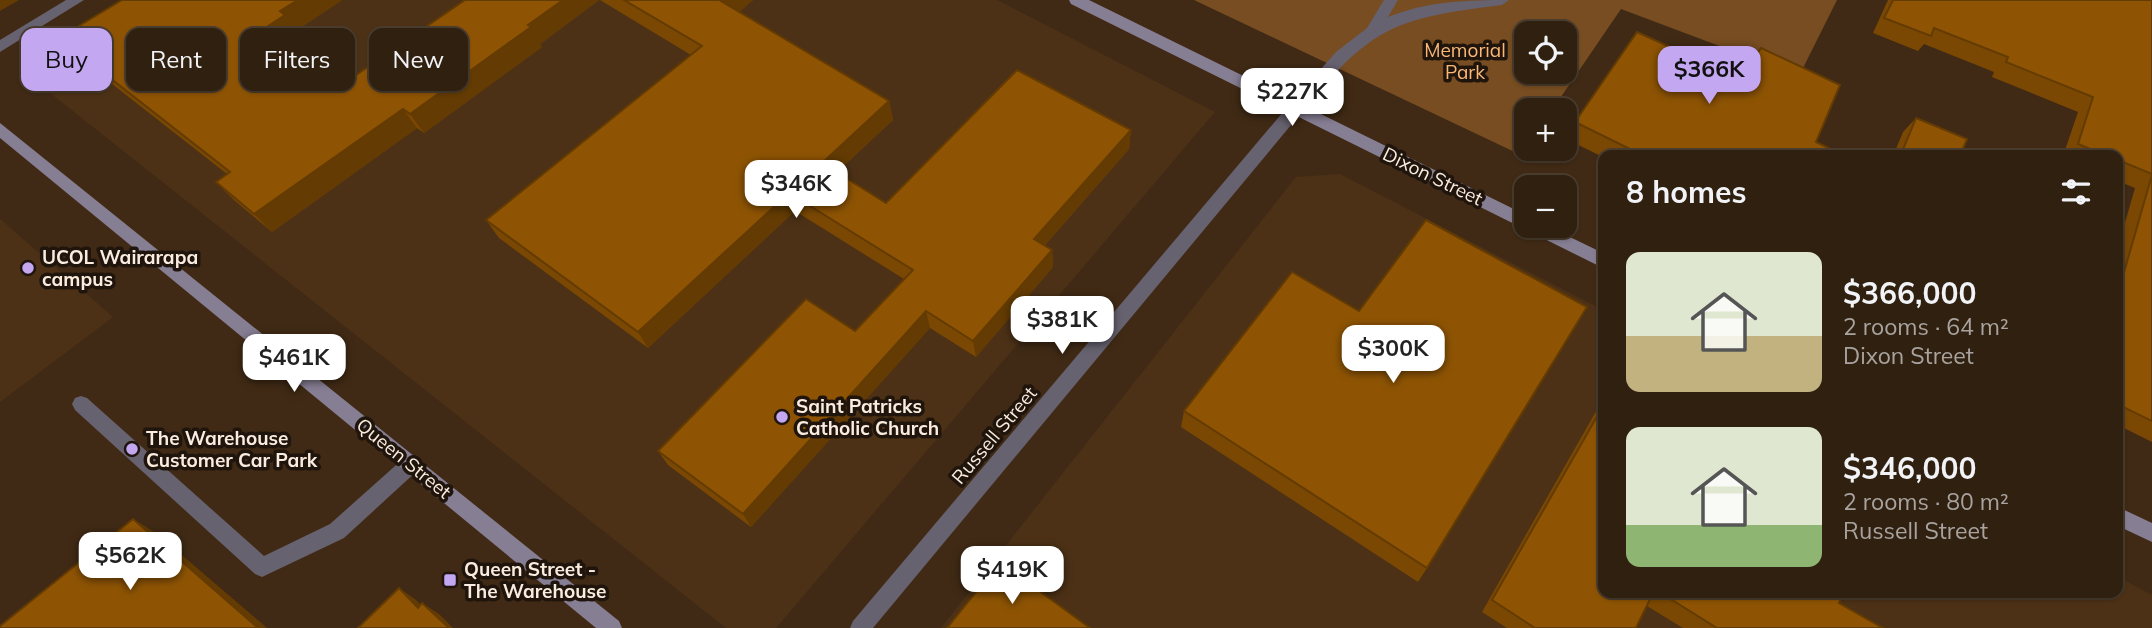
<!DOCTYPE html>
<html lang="en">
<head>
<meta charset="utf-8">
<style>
	:root { --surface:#302010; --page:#382819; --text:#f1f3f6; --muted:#a8a39f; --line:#4b3e30; --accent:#c4a7f1 }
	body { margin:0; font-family:Mulish,sans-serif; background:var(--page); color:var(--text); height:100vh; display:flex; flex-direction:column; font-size:26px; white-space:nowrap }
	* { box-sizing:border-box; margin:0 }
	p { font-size:23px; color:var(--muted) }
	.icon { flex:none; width:38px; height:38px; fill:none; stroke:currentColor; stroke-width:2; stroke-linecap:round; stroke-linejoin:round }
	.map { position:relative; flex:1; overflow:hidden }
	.drawer { position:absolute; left:1598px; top:150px; width:525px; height:448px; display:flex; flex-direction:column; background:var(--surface); border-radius:14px; box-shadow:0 2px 5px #0004,0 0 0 2px var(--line) }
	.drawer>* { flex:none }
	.hud { position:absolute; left:21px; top:28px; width:665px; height:63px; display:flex; gap:14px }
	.tools { position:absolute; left:1514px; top:21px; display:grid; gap:14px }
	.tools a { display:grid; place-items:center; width:63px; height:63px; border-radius:14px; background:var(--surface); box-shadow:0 2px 5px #0004,0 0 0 2px var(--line); font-size:35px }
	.price { position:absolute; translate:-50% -60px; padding:0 16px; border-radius:14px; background:#fff; color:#222; font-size:23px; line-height:46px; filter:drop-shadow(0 2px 4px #0008) }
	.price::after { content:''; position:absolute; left:50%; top:42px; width:21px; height:16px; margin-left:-10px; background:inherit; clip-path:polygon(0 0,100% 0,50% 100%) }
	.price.current { background:var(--accent); color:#111 }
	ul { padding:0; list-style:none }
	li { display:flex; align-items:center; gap:21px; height:175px; padding:0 28px }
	li span { display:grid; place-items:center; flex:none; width:196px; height:140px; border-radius:14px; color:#555 }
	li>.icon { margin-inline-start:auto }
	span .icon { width:84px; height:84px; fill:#fffc; stroke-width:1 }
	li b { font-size:30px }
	h2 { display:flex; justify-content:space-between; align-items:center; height:84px; padding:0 28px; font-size:30px }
	.tag { padding:0 24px; border-radius:14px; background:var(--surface); box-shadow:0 2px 5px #0004,0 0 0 2px var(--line); font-size:24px; line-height:63px }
	.tag.current { background:var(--accent); color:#111 }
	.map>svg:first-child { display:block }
	.built { fill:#4c3116 }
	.green { fill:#774d21; fill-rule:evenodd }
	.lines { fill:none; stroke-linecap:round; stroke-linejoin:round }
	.lane { fill:#67626f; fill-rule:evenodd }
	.street { fill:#67626f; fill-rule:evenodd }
	.secondary { fill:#867e93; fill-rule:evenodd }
	.wall { fill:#7a4803 }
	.shaded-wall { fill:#633b03 }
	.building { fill:#8e5404; stroke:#633b03; stroke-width:2 }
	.poi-dot { fill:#c4a7f1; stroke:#1f150c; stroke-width:2.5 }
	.labels { text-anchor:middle; stroke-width:7; stroke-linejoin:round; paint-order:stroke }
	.park-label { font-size:19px; fill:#fab776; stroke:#1f150c }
	.street-label { font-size:19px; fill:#faecdf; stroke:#1f150c }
	.poi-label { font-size:19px; font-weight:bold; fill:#faecdf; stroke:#1f150c; text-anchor:start }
</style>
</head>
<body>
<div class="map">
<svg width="2152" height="628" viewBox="0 0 2152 628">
	<rect width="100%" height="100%" fill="#402a15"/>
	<g class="built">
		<path d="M133,0H997L1215,112L776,628H726L21,70Z"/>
		<path d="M1340,174L1603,310V593H2118V577L2152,595V628H941L1296,177Z"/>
		<path d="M0,219L113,317L0,402Z"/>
	</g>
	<path class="green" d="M1194,0H1837L1799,76L1621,9L1552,110H1526V148L1521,155ZM1526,33H1564V72H1526Z"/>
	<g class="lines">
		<g class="lane">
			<path d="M1384,0H1398L1388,17C1428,1 1467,0 1509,0L1502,5C1393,18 1370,28 1301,113H1289L1287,109L1289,105L1336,52L1367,28Z"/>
			<path d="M81,396L87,398L264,556L330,524L404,458L411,455L418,458L420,464L418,470L344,538L262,577L255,574L75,410L72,404L75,398Z"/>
		</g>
		<g class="street">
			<path d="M66,0H84L0,52V40Z"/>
			<path d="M1295,103L1301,105L1303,109L1301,113L873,628H850L853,621L1289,105Z"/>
		</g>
		<g class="secondary">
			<path d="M1069,0H1089L1526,215V226H1547L1603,253V268L1071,4Z"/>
			<path d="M0,123L619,621L622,628H596L0,138Z"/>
			<path d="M2118,507L2152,523V542L2118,526Z"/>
		</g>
	</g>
	<g class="wall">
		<path d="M122,0H342L297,30L300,35L284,46L340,86L465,0H599L540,44L542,47L424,133L417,128L272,232L234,200L216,182L227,174L79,58L59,38Z"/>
		<path d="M600,0H753L739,12L889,101L893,120L837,172L886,203L1131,130L1129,149L1045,245L1052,250L1053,267L976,357L930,328L751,527L668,465L658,451L855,331L904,279L795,211L648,348L499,238L486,220L691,55Z"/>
		<path d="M1888,0H2152V442L2118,425V247L2135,188L2118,181V156H2063L2078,112L1992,77L1994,72L1924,44L1918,51L1873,33Z"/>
		<path d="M1740,79L1816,142L1845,156H1603V157L1566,139L1575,122Z"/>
		<path d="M1916,118L1960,156H1893L1903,132Z"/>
		<path d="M1603,399V593H1843L1839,603L1883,628H1683L1647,606L1636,628H1507L1482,612Z"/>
		<path d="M1184,411L1427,568L1418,582L1181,427Z"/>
	</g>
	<g class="shaded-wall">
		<path d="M0,0H19L0,11Z"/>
		<path d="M298,0H342L297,30L300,35L278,50L262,30L280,11Z"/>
		<path d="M563,0H599L540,44L542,47L424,133L410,114Z"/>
		<path d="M722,0H753L728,21L721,1Z"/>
		<path d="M889,101L893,120L827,181L822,163Z"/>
		<path d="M403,109L417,128L272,232L254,214Z"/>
		<path d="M1131,130L1129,149L1035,256L1034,239Z"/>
		<path d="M789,193L795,211L648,348L638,332Z"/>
		<path d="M1052,250L1053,267L976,357L973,341Z"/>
		<path d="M926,311L930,328L751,527L743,514Z"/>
		<path d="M133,519L156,533L267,628H258Z"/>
		<path d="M399,588L416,600L435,619L418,608Z"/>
		<path d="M422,603L439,614L453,628H449Z"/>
	</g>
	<g class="building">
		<path d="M122,0H298L280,11L285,15L262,30L340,86L465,0H563L528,25L531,27L410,114L403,109L254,214L216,182L230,172L59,38Z"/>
		<path d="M624,0H722L721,1L889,101L822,163L886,203L1017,70L1131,130L1034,239L1052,250L973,341L926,311L743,514L658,451L806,299L855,331L913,270L789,193L638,332L486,220L702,46Z"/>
		<path d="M1893,0H2152V174L2118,160V156H2107L2078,144L2093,97L2006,62L2008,57L1934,28L1931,36L1884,18Z"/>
		<path d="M1637,32L1740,79L1761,48L1840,85L1816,142L1845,156H1644L1575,122Z"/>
		<path d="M1916,118L1967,139L1960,156H1906L1901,154Z"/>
		<path d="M2152,175V421L2121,406L2122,401L2118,399V293Z"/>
		<path d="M1426,220L1587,307L1427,568L1184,411L1292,272L1359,311Z"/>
		<path d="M1603,406V593H1653L1636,628H1535L1492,600Z"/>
		<path d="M133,519L258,628H0V626Z"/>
		<path d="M1000,562L1090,628H947Z"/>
		<path d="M399,588L418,608L422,603L449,628H358Z"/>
		<path d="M1661,593H1843L1839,603L1883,628H1717Z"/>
	</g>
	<g class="poi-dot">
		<circle cx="28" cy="268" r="7"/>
		<circle cx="782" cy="417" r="7"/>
		<circle cx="132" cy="449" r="7"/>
		<rect x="443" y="573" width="14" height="14" rx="3.5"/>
	</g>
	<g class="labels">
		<g class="park-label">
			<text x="1465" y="57">Memorial<tspan x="1465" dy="22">Park</tspan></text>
		</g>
		<g class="street-label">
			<text transform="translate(1433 176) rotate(26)" y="7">Dixon Street</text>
			<text transform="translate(994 435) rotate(-50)" y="7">Russell Street</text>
			<text transform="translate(404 458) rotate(39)" y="7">Queen Street</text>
		</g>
		<g class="poi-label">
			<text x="42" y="264">UCOL Wairarapa<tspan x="42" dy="22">campus</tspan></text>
			<text x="796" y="413">Saint Patricks<tspan x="796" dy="22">Catholic Church</tspan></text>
			<text x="146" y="445">The Warehouse<tspan x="146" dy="22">Customer Car Park</tspan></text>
			<text x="464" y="576">Queen Street -<tspan x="464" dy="22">The Warehouse</tspan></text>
		</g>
	</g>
</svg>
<div class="tools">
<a><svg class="icon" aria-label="locate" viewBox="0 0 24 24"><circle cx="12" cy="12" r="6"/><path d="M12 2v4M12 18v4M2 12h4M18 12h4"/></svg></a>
<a>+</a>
<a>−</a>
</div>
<b class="price current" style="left:1709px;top:106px">$366K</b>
<b class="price" style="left:1292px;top:128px">$227K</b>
<b class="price" style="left:796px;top:220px">$346K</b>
<b class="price" style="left:1062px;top:356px">$381K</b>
<b class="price" style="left:1393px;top:385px">$300K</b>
<b class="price" style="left:294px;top:394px">$461K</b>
<b class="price" style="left:130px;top:592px">$562K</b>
<b class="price" style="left:1012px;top:606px">$419K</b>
<div class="hud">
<a class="tag current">Buy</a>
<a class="tag">Rent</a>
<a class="tag">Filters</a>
<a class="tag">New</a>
</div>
<section class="drawer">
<h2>8 homes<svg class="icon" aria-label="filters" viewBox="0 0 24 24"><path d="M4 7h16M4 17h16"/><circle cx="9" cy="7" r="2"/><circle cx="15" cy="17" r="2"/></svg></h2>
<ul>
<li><span style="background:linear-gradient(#dfe7d0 60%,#c2b280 0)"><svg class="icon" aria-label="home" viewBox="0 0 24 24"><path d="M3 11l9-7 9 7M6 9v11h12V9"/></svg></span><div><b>$366,000</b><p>2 rooms · 64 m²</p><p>Dixon Street</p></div></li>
<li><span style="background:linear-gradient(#dfe7d0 70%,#8fb573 0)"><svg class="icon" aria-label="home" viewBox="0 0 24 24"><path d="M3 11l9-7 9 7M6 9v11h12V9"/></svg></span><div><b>$346,000</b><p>2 rooms · 80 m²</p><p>Russell Street</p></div></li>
</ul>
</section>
</div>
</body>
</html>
